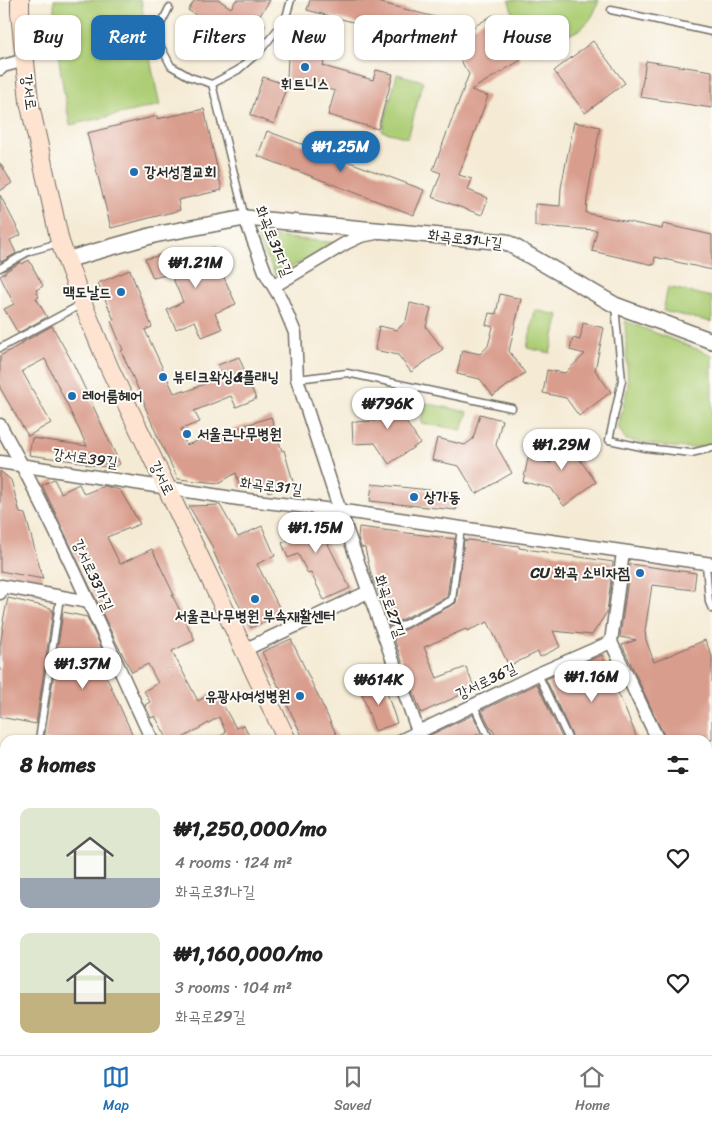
<!DOCTYPE html>
<html lang="en">
<head>
<meta charset="utf-8">
<style>
	:root { --surface:#fff; --page:#f6f6f6; --text:#222; --muted:#767676; --line:#e0e0e0; --accent:#1f6fb2 }
	body { margin:0; font-family:Sriracha,"Poor Story",sans-serif; background:var(--page); color:var(--text); height:100vh; display:flex; flex-direction:column; font-size:19px; white-space:nowrap }
	* { box-sizing:border-box; margin:0 }
	p { font-size:16px; color:var(--muted) }
	.icon { flex:none; width:28px; height:28px; fill:none; stroke:currentColor; stroke-width:2; stroke-linecap:round; stroke-linejoin:round }
	.map { position:relative; flex:1; overflow:hidden }
	.drawer { position:absolute; left:0px; top:735px; width:712px; height:320px; display:flex; flex-direction:column; background:var(--surface); border-radius:15px 15px 0 0; box-shadow:0 1px 4px #0004 }
	.drawer>* { flex:none }
	.top-card { position:absolute; left:15px; top:15px; width:682px; height:45px; display:flex; gap:10px }
	.price { position:absolute; translate:-50% -42px; padding:0 11px; border-radius:18px; background:#fff; color:#222; font-size:16px; line-height:32px; filter:drop-shadow(0 1px 2px #0008) }
	.price::after { content:''; position:absolute; left:50%; top:30px; width:15px; height:11px; margin-left:-8px; background:inherit; clip-path:polygon(0 0,100% 0,50% 100%) }
	.price.active { background:var(--accent); color:#fff }
	ul { padding:0; list-style:none }
	li { display:flex; align-items:center; gap:15px; height:125px; padding:0 20px }
	li span { display:grid; place-items:center; flex:none; width:140px; height:100px; border-radius:10px; color:#555 }
	li>.icon { margin-inline-start:auto }
	span .icon { width:60px; height:60px; fill:#fffc; stroke-width:1 }
	li b { font-size:21px }
	h2 { display:flex; justify-content:space-between; align-items:center; height:60px; padding:0 20px; font-size:21px }
	.tag { padding:0 18px; border-radius:10px; background:var(--surface); box-shadow:0 1px 4px #0004; font-size:18px; line-height:45px }
	.tag.active { background:var(--accent); color:#fff }
	.dock { display:flex; justify-content:space-around; align-items:center; height:70px; border-top:1px solid var(--line); background:var(--surface); font-size:14px; color:var(--muted) }
	.dock a { display:grid; justify-items:center; gap:2px }
	.dock .active { color:var(--accent) }
	.map>svg:first-child { display:block }
	.green { fill:#adce76; stroke:#6c7c50 }
	.building { fill:#d99d8d }
	.lines { fill:none; stroke-linecap:round; stroke-linejoin:round }
	.service-casing { stroke:#726e66; stroke-width:9 }
	.minor-casing { stroke:#726e66; stroke-width:15 }
	.tertiary-casing { stroke:#726e66; stroke-width:18 }
	.secondary-casing { stroke:#726e66; stroke-width:20 }
	.service { stroke:#fff; stroke-width:6 }
	.minor { stroke:#fff; stroke-width:12 }
	.tertiary { stroke:#fff; stroke-width:15 }
	.secondary { stroke:#fee3d1; stroke-width:18 }
	.poi-dot { fill:#1f6fb2; stroke:#fdfcf7; stroke-width:2 }
	.labels { text-anchor:middle; stroke-width:4; stroke-linejoin:round; paint-order:stroke }
	.poi-label { font-size:15px; font-weight:bold; fill:#2b2b2b; stroke:#fdfcf7; text-anchor:start }
	.street-label { font-size:15px; fill:#2b2b2b; stroke:#fdfcf7 }
</style>
</head>
<body>
<div class="map">
<svg width="712" height="1055" viewBox="0 0 712 1055">
	<rect width="100%" height="100%" fill="#fdfcf7"/>
	<filter id="ink" filterUnits="userSpaceOnUse"><feTurbulence type="fractalNoise" baseFrequency=".02" numOctaves="2"/><feDisplacementMap in="SourceGraphic" scale="10" xChannelSelector="R" yChannelSelector="G"/><feConvolveMatrix kernelMatrix="1 2 1 2 8 2 1 2 1" color-interpolation-filters="sRGB"/></filter>
	<filter id="wash" filterUnits="userSpaceOnUse"><feTurbulence type="fractalNoise" baseFrequency=".0096" numOctaves="4" result="noise"/><feDisplacementMap in="SourceGraphic" scale="20" xChannelSelector="R" yChannelSelector="G"/><feGaussianBlur stdDeviation="1.12" result="paint"/><feColorMatrix in="noise" values="0 0 0 0 0 0 0 0 0 0 0 0 0 0 0 0 0 1.4 0 .05"/><feComposite in="paint" operator="in"/></filter>
	<g filter="url(#wash)">
		<rect width="100%" height="100%" fill="#f5ebd5"/>
		<g class="green">
			<path d="M54,0H141L152,69L160,105L70,125C62,84 55,42 54,0Z"/>
			<path d="M509,0H599C596,9 593,17 586,24C561,49 514,35 509,0Z"/>
			<path d="M397,74L423,81L408,138L382,131Z"/>
			<path d="M254,235L339,243L276,275Z"/>
			<path d="M668,287L712,297V322L663,311Z"/>
			<path d="M535,310L559,315L550,353L527,348Z"/>
			<path d="M625,321L712,355V445C683,452 655,444 626,440L618,427L628,386Z"/>
			<path d="M425,403L468,412L462,430L421,423Z"/>
		</g>
		<g id="blocks">
			<g class="building">
				<path d="M195,0H219L231,8L236,0H270L257,20L265,26L251,48L240,41L233,51L210,37L216,28L188,10Z"/>
				<path d="M310,0H378V2L446,20L439,48L367,29L368,26L307,10Z"/>
				<path d="M493,15L521,60L471,90L488,96L459,175L472,179L468,190L488,198L482,215L432,197L441,173L433,170L469,74L449,42Z"/>
				<path d="M299,36L328,43L323,66L373,80L376,70L393,74L378,129L328,115L335,91L287,78L288,56Z"/>
				<path d="M593,41L625,83L585,113L554,71Z"/>
				<path d="M646,61L712,71V108L640,97Z"/>
				<path d="M263,77L287,85L274,124L250,115Z"/>
				<path d="M204,109L222,190L178,200L180,210L111,228L87,133L157,116V119Z"/>
				<path d="M574,122L600,127L587,199L586,213L662,229L663,224L712,235V270L655,257L654,265L592,251L597,230L535,226V204L560,206L561,188Z"/>
				<path d="M267,131L424,190L414,215L258,156Z"/>
				<path d="M0,163L12,183L0,191Z"/>
				<path d="M0,195L21,235L10,240L16,253L1,262L0,259Z"/>
				<path d="M214,247L224,270L221,271L236,304L215,313L222,329L202,337L195,321L176,329L167,310L183,302L171,274L153,278L145,259L173,252L175,264Z"/>
				<path d="M29,260L43,286L36,290L39,297L36,298L47,317L18,333L4,309L14,304L0,276L6,272V271L21,262L22,264Z"/>
				<path d="M130,270L152,327L145,330L174,393L184,390L185,392L223,376L218,365L239,357L256,399L236,407L231,396L194,411L200,422L181,429L186,445L271,417L282,451L284,450L294,485L268,492L267,488H240L236,473L219,483L178,479L159,440L144,404H145L121,351L123,350L111,321L114,320L98,283Z"/>
				<path d="M500,294L521,299L509,351L525,373L493,396L480,379L457,374L462,350L480,354L488,346L493,327L486,325L489,313L496,314Z"/>
				<path d="M410,303L431,308L426,327L443,349L411,372L398,355L375,350L379,326L397,330L406,321Z"/>
				<path d="M583,323L604,328L595,370L611,392L579,416L566,398L543,393L547,370L565,373L585,354L570,350L573,338L580,340Z"/>
				<path d="M52,326L73,363L120,464L112,468L85,464L88,463L29,455L32,438L87,446L45,359L22,371L51,423L28,436L0,388V356L23,343V342Z"/>
				<path d="M387,393L409,399L404,419L420,443L389,464L375,443L353,444L352,422L375,421L382,415Z"/>
				<path d="M480,414L502,420L496,445L512,473L476,494L459,466L432,460L437,438L465,445L473,439Z"/>
				<path d="M564,432L585,437L580,460L596,482L564,506L551,488L523,482L528,458L551,463L559,455Z"/>
				<path d="M0,471L11,480L20,513L25,514L43,579L0,571Z"/>
				<path d="M54,479L61,493L79,484L84,494L104,486L120,490L140,524L107,537L120,564L152,549L174,595H172L195,640L172,651L198,701L215,691L236,728L244,725L251,740H212L226,733L219,717L179,740H168L155,716L151,718L145,705L150,702L144,691L158,683L148,664L132,672L116,642L42,485Z"/>
				<path d="M372,484L458,493L456,510L370,501Z"/>
				<path d="M220,505L238,537L262,526L275,556L257,564L282,613L251,628L225,578L212,548H213L189,506Z"/>
				<path d="M292,515L332,522L328,544L350,588L324,600L311,573L308,574L298,554L288,558L282,543L289,540Z"/>
				<path d="M359,527L455,539L447,597L389,626L381,603H383L371,574L365,548L361,547L358,538Z"/>
				<path d="M464,540L467,541L468,540L519,546V548L613,562L607,612L592,635L553,631L560,647L540,657L538,652L509,666L488,622L467,631L466,629L424,647L437,678L466,667L474,687L468,689L469,691L421,713L393,636L456,603Z"/>
				<path d="M630,564L696,573L694,590L652,585L645,631L646,640L654,662L705,640L712,656V740H666L622,645L636,640L620,637Z"/>
				<path d="M8,598L51,608V610H53L36,724L0,717V646L4,621H3Z"/>
				<path d="M63,612L87,617L102,649L97,652L99,655L97,656L135,740H44Z"/>
				<path d="M291,639L339,740H304L262,652Z"/>
				<path d="M602,655L634,730L637,740H574L546,679Z"/>
				<path d="M383,681L397,723L375,731L360,688Z"/>
				<path d="M537,684L563,740H498L493,731L492,729H491L482,711L483,710Z"/>
				<path d="M473,715L481,733L467,740H429L428,736Z"/>
			</g>
		</g>
	</g>
	<g filter="url(#ink)">
		<use href="#blocks" fill-opacity="0" stroke="#726e66" stroke-width="1"/>
		<g class="lines">
			<g class="service-casing">
				<g id="service">
					<path d="M169,8L160,26V45L171,66L190,77L212,84"/>
					<path d="M611,10L712,32"/>
					<path d="M285,20L326,31"/>
					<path d="M212,84L245,218"/>
					<path d="M212,84L238,70L260,51L285,20L291,0"/>
					<path d="M0,268L30,251L59,243"/>
					<path d="M615,306L622,380L609,440L646,448L691,453L712,448"/>
					<path d="M0,348L82,304"/>
					<path d="M297,379L347,373L512,408"/>
					<path d="M706,564L709,602L712,609"/>
					<path d="M383,635L452,600L461,528"/>
					<path d="M538,674L569,740"/>
					<path d="M474,706L490,740"/>
					<path d="M39,740L60,597"/>
					<path d="M238,1050L239,1055"/>
					<path d="M19,1055L20,1050"/>
					<path d="M171,1055L172,1050"/>
				</g>
			</g>
			<g class="minor-casing">
				<g id="minor">
					<path d="M0,69L3,66L25,60"/>
					<path d="M245,218L266,274L281,299L295,333L297,379L340,511L421,740"/>
					<path d="M274,286L346,243L361,236L376,233"/>
					<path d="M0,425C57,527 103,634 152,740"/>
					<path d="M0,462L239,499L351,512L712,564"/>
					<path d="M0,593L1,586L89,602"/>
					<path d="M611,642L658,740"/>
					<path d="M244,650L368,592"/>
					<path d="M402,740L538,674L611,642L623,552"/>
					<path d="M0,807H5"/>
					<path d="M708,844L712,853"/>
					<path d="M708,879L712,876"/>
					<path d="M0,925H5"/>
					<path d="M708,990L712,988"/>
					<path d="M297,1050L299,1055"/>
					<path d="M568,1050L570,1055"/>
					<path d="M101,1055V1050"/>
					<path d="M398,1055L436,1050"/>
				</g>
			</g>
			<g class="tertiary-casing">
				<path id="tertiary" d="M66,260L154,235L245,218L506,242L615,305L712,341"/>
			</g>
			<g class="secondary-casing">
				<g id="secondary">
					<path d="M20,0V12L29,101L60,242L83,304L109,367L287,740"/>
					<path d="M437,1050L439,1055"/>
				</g>
			</g>
			<use href="#service" class="service"/>
			<use href="#minor" class="minor"/>
			<use href="#tertiary" class="tertiary"/>
			<use href="#secondary" class="secondary"/>
		</g>
	</g>
	<g class="poi-dot">
		<circle cx="305" cy="67" r="5"/>
		<circle cx="134" cy="172" r="5"/>
		<circle cx="121" cy="292" r="5"/>
		<circle cx="163" cy="377" r="5"/>
		<circle cx="72" cy="396" r="5"/>
		<circle cx="187" cy="434" r="5"/>
		<circle cx="414" cy="497" r="5"/>
		<circle cx="640" cy="573" r="5"/>
		<circle cx="255" cy="599" r="5"/>
		<circle cx="300" cy="696" r="5"/>
	</g>
	<g class="labels">
		<g class="poi-label">
			<text x="305" y="89" text-anchor="middle">휘트니스</text>
			<text x="144" y="177">강서성결교회</text>
			<text x="111" y="297" text-anchor="end">맥도날드</text>
			<text x="173" y="382">뷰티크왁싱&amp;플래닝</text>
			<text x="82" y="401">레어룸헤어</text>
			<text x="197" y="439">서울큰나무병원</text>
			<text x="424" y="502">상가동</text>
			<text x="630" y="578" text-anchor="end">CU 화곡 소비자점</text>
			<text x="255" y="621" text-anchor="middle">서울큰나무병원 부속재활센터</text>
			<text x="290" y="701" text-anchor="end">유광사여성병원</text>
		</g>
		<g class="street-label">
			<text transform="translate(29 92) rotate(82)" y="5">강서로</text>
			<text transform="translate(465 239) rotate(7)" y="5">화곡로31나길</text>
			<text transform="translate(274 241) rotate(68)" y="5">화곡로31다길</text>
			<text transform="translate(85 458) rotate(8)" y="5">강서로39길</text>
			<text transform="translate(162 478) rotate(64)" y="5">강서로</text>
			<text transform="translate(271 486) rotate(7)" y="5">화곡로31길</text>
			<text transform="translate(93 575) rotate(65)" y="5">강서로33가길</text>
			<text transform="translate(390 606) rotate(71)" y="5">화곡로27길</text>
			<text transform="translate(486 681) rotate(-26)" y="5">강서로36길</text>
		</g>
	</g>
</svg>
<b class="price active" style="left:341px;top:173px">₩1.25M</b>
<b class="price" style="left:196px;top:289px">₩1.21M</b>
<b class="price" style="left:388px;top:430px">₩796K</b>
<b class="price" style="left:562px;top:471px">₩1.29M</b>
<b class="price" style="left:316px;top:554px">₩1.15M</b>
<b class="price" style="left:83px;top:690px">₩1.37M</b>
<b class="price" style="left:592px;top:703px">₩1.16M</b>
<b class="price" style="left:379px;top:706px">₩614K</b>
<div class="top-card">
<a class="tag">Buy</a>
<a class="tag active">Rent</a>
<a class="tag">Filters</a>
<a class="tag">New</a>
<a class="tag">Apartment</a>
<a class="tag">House</a>
</div>
<section class="drawer">
<h2>8 homes<svg class="icon" aria-label="filters" viewBox="0 0 24 24"><path d="M4 7h16M4 17h16"/><circle cx="9" cy="7" r="2"/><circle cx="15" cy="17" r="2"/></svg></h2>
<ul>
<li><span style="background:linear-gradient(#dfe7d0 70%,#9aa5b1 0)"><svg class="icon" aria-label="home" viewBox="0 0 24 24"><path d="M3 11l9-7 9 7M6 9v11h12V9"/></svg></span><div><b>₩1,250,000/mo</b><p>4 rooms · 124 m²</p><p>화곡로31나길</p></div><svg class="icon" aria-label="heart" viewBox="0 0 24 24"><path d="M12 20l-8-8c-3-5 5-10 8-4 3-6 11-1 8 4z"/></svg></li>
<li><span style="background:linear-gradient(#dfe7d0 60%,#c2b280 0)"><svg class="icon" aria-label="home" viewBox="0 0 24 24"><path d="M3 11l9-7 9 7M6 9v11h12V9"/></svg></span><div><b>₩1,160,000/mo</b><p>3 rooms · 104 m²</p><p>화곡로29길</p></div><svg class="icon" aria-label="heart" viewBox="0 0 24 24"><path d="M12 20l-8-8c-3-5 5-10 8-4 3-6 11-1 8 4z"/></svg></li>
</ul>
</section>
</div>
<nav class="dock">
<a class="active"><svg class="icon" aria-label="map" viewBox="0 0 24 24"><path d="M3 6l6-2 6 2 6-2v14l-6 2-6-2-6 2zM9 4v14M15 6v14"/></svg>Map</a>
<a><svg class="icon" aria-label="saved" viewBox="0 0 24 24"><path d="M7 4h10v16l-5-4-5 4z"/></svg>Saved</a>
<a><svg class="icon" aria-label="home" viewBox="0 0 24 24"><path d="M3 11l9-7 9 7M6 9v11h12V9"/></svg>Home</a>
</nav>
</body>
</html>
